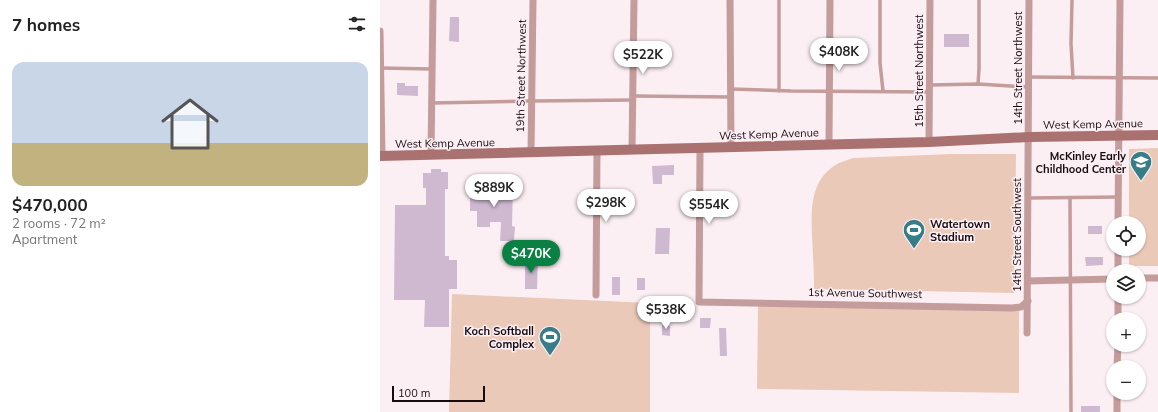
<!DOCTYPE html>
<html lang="en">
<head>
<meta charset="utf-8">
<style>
	:root { --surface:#fff; --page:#f2f2f2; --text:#222; --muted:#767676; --accent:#0b8043 }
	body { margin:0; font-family:Mulish,sans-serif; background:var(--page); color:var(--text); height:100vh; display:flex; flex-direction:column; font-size:15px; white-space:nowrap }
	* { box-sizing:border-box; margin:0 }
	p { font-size:13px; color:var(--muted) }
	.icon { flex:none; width:22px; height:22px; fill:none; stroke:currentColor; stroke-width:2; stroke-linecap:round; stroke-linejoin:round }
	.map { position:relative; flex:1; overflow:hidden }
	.side { display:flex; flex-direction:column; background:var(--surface); width:380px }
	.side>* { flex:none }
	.tools { position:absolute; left:726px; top:216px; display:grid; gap:8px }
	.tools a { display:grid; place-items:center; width:40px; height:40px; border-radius:50%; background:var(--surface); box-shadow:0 1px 3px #0004; font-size:20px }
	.scale { position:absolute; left:12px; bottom:10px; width:93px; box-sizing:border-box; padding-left:4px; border:2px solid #160b10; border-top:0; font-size:11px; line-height:14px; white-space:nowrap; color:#160b10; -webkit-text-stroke:3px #fceff4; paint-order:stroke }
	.price { position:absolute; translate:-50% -34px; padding:0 9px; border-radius:14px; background:#fff; color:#222; font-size:13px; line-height:26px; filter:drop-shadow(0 1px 2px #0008) }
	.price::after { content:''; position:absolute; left:50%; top:24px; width:12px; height:9px; margin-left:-6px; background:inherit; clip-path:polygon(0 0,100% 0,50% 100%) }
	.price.on { background:var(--accent); color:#fff }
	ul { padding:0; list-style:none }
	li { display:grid; align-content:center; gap:8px; height:212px; padding:0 12px }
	li span { display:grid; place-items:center; height:124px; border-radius:12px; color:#555 }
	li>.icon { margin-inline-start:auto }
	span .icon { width:72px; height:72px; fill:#fffc; stroke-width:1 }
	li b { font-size:17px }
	h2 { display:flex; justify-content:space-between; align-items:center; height:48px; padding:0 12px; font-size:17px }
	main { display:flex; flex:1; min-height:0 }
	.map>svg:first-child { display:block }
	.green { fill:#ebc9b8 }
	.building { fill:#ceb9d1 }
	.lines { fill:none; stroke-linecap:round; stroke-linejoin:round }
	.lane { stroke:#c49c9b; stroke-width:3.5 }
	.street { stroke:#c49c9b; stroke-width:7 }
	.secondary { stroke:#aa7171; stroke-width:10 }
	.labels { text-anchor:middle; stroke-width:3; stroke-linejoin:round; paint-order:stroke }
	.street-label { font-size:11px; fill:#160b10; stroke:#fceff4 }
	.poi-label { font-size:11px; font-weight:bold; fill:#160b10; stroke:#fceff4; text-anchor:end }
</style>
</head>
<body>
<main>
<section class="side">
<h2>7 homes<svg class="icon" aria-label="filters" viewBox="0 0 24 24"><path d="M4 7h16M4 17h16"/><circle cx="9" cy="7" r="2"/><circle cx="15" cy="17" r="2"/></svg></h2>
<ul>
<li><span style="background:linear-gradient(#c9d6e8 65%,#c2b280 0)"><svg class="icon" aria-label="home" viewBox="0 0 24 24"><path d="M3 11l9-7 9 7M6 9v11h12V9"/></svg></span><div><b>$470,000</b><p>2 rooms · 72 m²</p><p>Apartment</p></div></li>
</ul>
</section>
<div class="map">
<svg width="778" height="412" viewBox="0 0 778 412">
	<rect width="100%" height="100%" fill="#fceff4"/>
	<g class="green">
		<path d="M778,148V266H749V249H759V223H749V149Z"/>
		<path d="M571,154H636L634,293L434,289C434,271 433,254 432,236C431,209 430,178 459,163C463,161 469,160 473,158Z"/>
		<path d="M72,294L270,303V412H69Z"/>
		<path d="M378,306L639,310V393L377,389Z"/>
	</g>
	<g class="building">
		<path d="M70,17H79V42L69,41Z"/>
		<rect x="564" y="34" width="25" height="13"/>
		<path d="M17,83H25V86H38V96L17,95Z"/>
		<path d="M294,165V175H282V184H273L272,166Z"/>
		<path d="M51,169H61V172H68V189H65V256H69V260H77V289H69V327H44L45,300H14L15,205H46V188H43V173H51Z"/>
		<path d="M90,186H133L132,226L135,227L134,241H120L121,222H110V227H97V211H90Z"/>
		<rect x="708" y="226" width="14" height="8"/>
		<path d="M276,228H290L289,254H275Z"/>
		<path d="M705,257H723V265L706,266Z"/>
		<path d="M145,259H158L157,289H145Z"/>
		<rect x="232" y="277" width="8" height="18"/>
		<rect x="257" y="278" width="8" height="12"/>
		<path d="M320,318H331L330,328H320Z"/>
		<path d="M282,325L290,326V336L282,335Z"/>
		<path d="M339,328H346L347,356H340Z"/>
		<rect x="701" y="406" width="19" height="6"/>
	</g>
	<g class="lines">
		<g class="lane">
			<path d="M399,0V91"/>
			<path d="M500,0V63L503,91"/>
			<path d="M692,0L691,44L693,78"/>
			<path d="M0,68L52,69"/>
			<path d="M648,77L778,78"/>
			<path d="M598,84L599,69V0"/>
			<path d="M550,85L598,84L648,87"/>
			<path d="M351,89L411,91L550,92"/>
			<path d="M253,96L351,97"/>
			<path d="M52,103L152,101L253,100"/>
			<path d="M648,198L739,197"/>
			<path d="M690,198L691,412"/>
		</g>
		<g class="street">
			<path d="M350,0L351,147"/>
			<path d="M0,31L2,156"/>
			<path d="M549,142L550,0"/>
			<path d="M449,144L450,0"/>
			<path d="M320,149L319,302L632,308L641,307L648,301"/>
			<path d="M252,150L254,0"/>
			<path d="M151,153L153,0"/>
			<path d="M51,155L53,0"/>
			<path d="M738,223L740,0"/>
			<path d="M738,271V249"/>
			<path d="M759,278H778"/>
			<path d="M648,281L733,279"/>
			<path d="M216,295L217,151"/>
			<path d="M738,319V297"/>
			<path d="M647,333L649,0"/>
			<path d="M737,367L738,345"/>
			<path d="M737,412V393"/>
		</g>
		<path class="secondary" d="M0,156L549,142L649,137L778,135"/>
	</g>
	<defs>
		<g id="school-pin" transform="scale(1.15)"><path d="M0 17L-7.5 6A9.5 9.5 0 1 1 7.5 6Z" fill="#377d89" stroke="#fceff4"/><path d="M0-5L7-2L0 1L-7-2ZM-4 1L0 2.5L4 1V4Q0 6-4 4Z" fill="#fff"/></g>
		<g id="stadium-pin" transform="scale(1.15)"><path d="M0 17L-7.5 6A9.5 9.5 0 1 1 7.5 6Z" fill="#377d89" stroke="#fceff4"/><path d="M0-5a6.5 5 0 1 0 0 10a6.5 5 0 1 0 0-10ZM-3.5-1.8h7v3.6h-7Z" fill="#fff"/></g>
	</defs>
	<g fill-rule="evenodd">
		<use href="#school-pin" x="761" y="162"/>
		<use href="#stadium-pin" x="534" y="230"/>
		<use href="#stadium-pin" x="170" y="337"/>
	</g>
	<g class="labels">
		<g class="street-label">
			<text transform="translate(638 68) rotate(-90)" y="4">14th Street Northwest</text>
			<text transform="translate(539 71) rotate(-90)" y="4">15th Street Northwest</text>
			<text transform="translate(141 76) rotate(-89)" y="4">19th Street Northwest</text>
			<text transform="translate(713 124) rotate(-1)" y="4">West Kemp Avenue</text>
			<text transform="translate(389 134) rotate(-2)" y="4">West Kemp Avenue</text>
			<text transform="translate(65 143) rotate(-1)" y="4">West Kemp Avenue</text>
			<text transform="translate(637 235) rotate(-90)" y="4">14th Street Southwest</text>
			<text transform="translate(485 293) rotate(1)" y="4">1st Avenue Southwest</text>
		</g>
		<g class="poi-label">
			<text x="746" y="160">McKinley Early<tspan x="746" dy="13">Childhood Center</tspan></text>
			<text x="550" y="228" text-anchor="start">Watertown<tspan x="550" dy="13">Stadium</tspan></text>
			<text x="154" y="335">Koch Softball<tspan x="154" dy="13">Complex</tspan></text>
		</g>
	</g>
</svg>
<div class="tools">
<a><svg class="icon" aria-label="locate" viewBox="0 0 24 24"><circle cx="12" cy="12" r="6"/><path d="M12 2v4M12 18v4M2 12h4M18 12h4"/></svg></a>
<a><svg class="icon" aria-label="layers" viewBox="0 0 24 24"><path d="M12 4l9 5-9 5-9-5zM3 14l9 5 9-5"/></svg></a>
<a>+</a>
<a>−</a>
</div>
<div class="scale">100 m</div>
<b class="price" style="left:459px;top:72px">$408K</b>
<b class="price" style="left:263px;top:75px">$522K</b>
<b class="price" style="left:114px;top:208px">$889K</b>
<b class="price" style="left:226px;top:223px">$298K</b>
<b class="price" style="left:329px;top:225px">$554K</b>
<b class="price on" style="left:151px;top:274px">$470K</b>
<b class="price" style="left:286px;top:330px">$538K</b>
</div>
</main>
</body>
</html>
